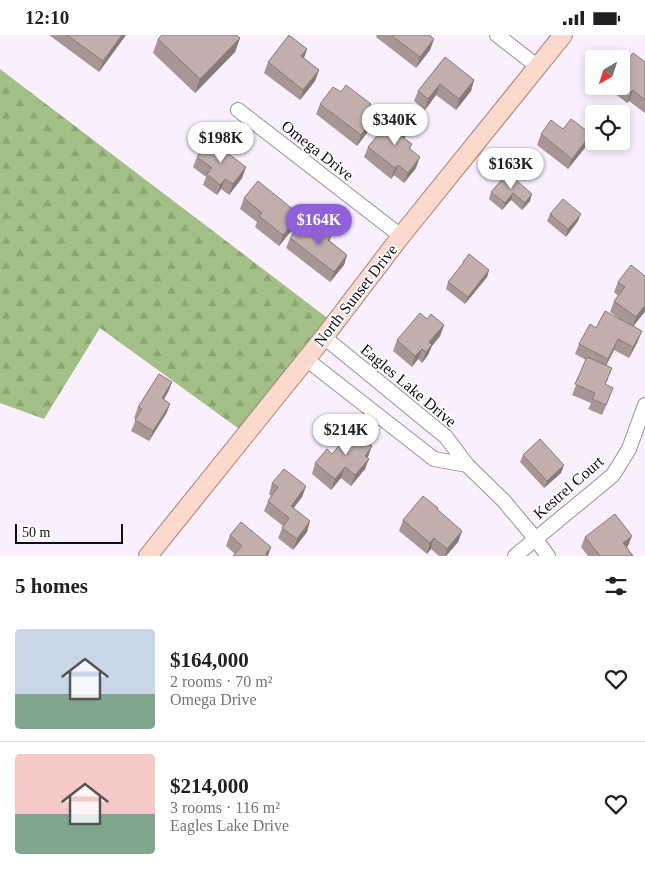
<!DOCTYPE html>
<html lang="en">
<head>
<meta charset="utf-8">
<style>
	:root { --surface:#fff; --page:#f2f2f2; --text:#202124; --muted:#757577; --line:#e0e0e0; --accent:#9060da }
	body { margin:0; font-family:Georgia,serif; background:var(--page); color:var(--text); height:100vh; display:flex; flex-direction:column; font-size:19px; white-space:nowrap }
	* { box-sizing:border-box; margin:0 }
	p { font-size:16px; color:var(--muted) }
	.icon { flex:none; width:28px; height:28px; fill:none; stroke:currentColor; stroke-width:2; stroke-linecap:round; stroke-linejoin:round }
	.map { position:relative; height:521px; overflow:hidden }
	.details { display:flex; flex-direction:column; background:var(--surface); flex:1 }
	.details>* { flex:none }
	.needle { width:32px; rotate:219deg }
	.buttons { position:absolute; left:585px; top:15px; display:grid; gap:10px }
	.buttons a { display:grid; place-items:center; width:45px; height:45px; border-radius:5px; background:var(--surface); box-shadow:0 2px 8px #0003; font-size:25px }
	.scale { position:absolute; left:15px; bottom:12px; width:108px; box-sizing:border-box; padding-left:5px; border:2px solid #110d12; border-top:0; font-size:14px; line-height:18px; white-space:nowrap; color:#110d12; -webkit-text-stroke:4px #fff; paint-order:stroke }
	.price { position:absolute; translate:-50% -42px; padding:0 11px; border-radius:18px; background:#fff; color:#222; font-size:16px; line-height:32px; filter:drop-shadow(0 1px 2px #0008) }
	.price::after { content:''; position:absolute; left:50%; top:30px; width:15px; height:11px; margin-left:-8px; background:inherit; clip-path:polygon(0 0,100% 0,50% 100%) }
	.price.active { background:var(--accent); color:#fff }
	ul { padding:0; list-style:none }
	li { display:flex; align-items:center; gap:15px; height:125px; padding:0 15px }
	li+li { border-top:1px solid var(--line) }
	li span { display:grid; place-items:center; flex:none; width:140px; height:100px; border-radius:5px; color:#555 }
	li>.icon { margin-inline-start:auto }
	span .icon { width:60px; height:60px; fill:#fffc; stroke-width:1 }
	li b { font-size:21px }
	h2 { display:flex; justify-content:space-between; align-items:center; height:60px; padding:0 15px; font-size:21px }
	.status { display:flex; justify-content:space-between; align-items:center; height:35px; padding:0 25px; background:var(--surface); direction:ltr }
	.status svg { height:14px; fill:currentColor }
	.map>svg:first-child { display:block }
	.forest { fill:url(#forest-firs) }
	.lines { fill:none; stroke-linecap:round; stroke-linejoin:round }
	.minor-casing { stroke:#988e9c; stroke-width:16 }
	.major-casing { stroke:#a88176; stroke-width:20 }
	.minor { stroke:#fff; stroke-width:14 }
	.major { stroke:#fbd9cd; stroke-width:18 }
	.wall { fill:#a79693 }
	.shaded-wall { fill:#887a78 }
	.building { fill:#c2afab; stroke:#887a78 }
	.labels { text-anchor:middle; stroke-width:4; stroke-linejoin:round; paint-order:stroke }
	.street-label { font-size:16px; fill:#110d12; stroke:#fff }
</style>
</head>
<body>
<div class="status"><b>12:10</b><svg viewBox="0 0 49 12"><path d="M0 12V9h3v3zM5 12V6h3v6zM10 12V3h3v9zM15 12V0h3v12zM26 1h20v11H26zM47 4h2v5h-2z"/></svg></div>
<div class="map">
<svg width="645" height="521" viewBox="0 0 645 521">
	<defs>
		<pattern id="forest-firs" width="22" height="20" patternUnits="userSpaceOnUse" patternTransform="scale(1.25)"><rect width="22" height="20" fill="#a2c085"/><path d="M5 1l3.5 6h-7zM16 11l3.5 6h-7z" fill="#8aa472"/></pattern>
	</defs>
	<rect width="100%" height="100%" fill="#f9effe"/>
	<path class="forest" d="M0,34L334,288L246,399L100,293L44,384L0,368Z"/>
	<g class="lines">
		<g class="minor-casing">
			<g id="minor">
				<path d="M497,0L537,31"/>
				<path d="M238,75L401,201"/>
				<path d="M324,302L446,402L467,430L503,465L535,503L548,521"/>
				<path d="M306,324L434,424L467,430"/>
				<path d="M515,521L613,440L629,414L645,370"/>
			</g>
		</g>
		<g class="major-casing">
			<path id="major" d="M148,521L324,302L401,201L563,0"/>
		</g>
		<use href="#minor" class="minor"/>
		<use href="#major" class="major"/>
	</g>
	<g class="wall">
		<path d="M49,0H126L99,37Z"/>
		<path d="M377,0H429L434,4L430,15L416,33L376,2Z"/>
		<path d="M240,3L235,17L195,58L153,18L158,4Z"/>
		<path d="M307,14L304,23L319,35L315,46L300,65L264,38L268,27Z"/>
		<path d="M445,22L474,45L471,56L456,75L436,60L425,75L414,66L418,56Z"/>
		<path d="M645,27V78L629,66L627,68L609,54L610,51H621V33Z"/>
		<path d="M320,69L368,79L374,83L370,94L357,111L316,79Z"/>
		<path d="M563,94L591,99L587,110L568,134L537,110L541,99Z"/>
		<path d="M404,104L412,109L410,114L416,133L404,148L394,140L391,144L364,122L368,112Z"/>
		<path d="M197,122L246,132L242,143L229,160L221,154L217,160L203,150L206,142L193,132Z"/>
		<path d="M508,138L530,166L522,175L511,165L502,175L489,164L491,157Z"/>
		<path d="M244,163L296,190L279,211L255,192L257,187L240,174Z"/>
		<path d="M550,179L578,186L566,202L547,186Z"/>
		<path d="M316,196L331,201L330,206L347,220L344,230L330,247L286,213L290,203Z"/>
		<path d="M463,227L489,235L487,242L465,269L446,254L448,247L462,230Z"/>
		<path d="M645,241V277L633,291L638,306L629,323L614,315L606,331L608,344L605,350L609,364L602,380L588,374L591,368L572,360L586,325L575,319L579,309L596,293L620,284L610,277L614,266L618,261L614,257L618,247Z"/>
		<path d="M427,284L444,290L440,301L432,311L428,320L422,328L418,324L412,332L393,316L397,305Z"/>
		<path d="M172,347L168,357L164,364L170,369L166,379L149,406L131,396L136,384L134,383L138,372Z"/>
		<path d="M332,419L368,422L365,434L351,451L341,443L331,455L312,439L315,428Z"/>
		<path d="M523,420L561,438L544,453L520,427Z"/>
		<path d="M272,448L306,451L302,462L293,473L310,486L307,497L293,515L278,503L283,491L264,476L268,466L271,461L269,459Z"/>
		<path d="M437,475L462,496L458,507L446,521H439L431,514L427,519L399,496L403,485Z"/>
		<path d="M230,500L271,512L235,519L226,511Z"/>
		<path d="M585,502L628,511L627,512L633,521H588L581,512Z"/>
	</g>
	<g class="shaded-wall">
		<path d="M122,0H126L99,37L103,26Z"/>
		<path d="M240,3L235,17L195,58L200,44Z"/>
		<path d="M434,4L430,15L416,33L420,22Z"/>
		<path d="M307,14L303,25L301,21Z"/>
		<path d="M319,35L315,46L300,65L303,55Z"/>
		<path d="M474,45L471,56L456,75L459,64Z"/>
		<path d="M440,49L436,60L425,75L428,64Z"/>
		<path d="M633,55L629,66L627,68L631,57Z"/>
		<path d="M371,69L367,80L365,77Z"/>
		<path d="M374,83L370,94L357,111L361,100Z"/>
		<path d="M408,95L404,105L402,102Z"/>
		<path d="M591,99L587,110L568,134L572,124Z"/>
		<path d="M420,122L416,133L404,148L408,138Z"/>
		<path d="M398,130L394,140L391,144L395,133Z"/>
		<path d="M246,132L242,143L229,160L233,149Z"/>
		<path d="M225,144L221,154L217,160L220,150Z"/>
		<path d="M513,158L511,165L502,175L505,168Z"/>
		<path d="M532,159L530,166L522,175L525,168Z"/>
		<path d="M581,179L578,186L566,202L568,194Z"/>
		<path d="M300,180L296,190L279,211L283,200Z"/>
		<path d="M347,220L344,230L330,247L334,237Z"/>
		<path d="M489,235L487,242L465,269L468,262Z"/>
		<path d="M645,270V276L632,293L636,282Z"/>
		<path d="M444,290L440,301L432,311L428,320L422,328L429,307Z"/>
		<path d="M642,296L638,306L629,323L633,312Z"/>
		<path d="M618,304L614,315L604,334L608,324Z"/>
		<path d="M422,314L418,324L412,332L415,321Z"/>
		<path d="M172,347L168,357L158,374L162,363Z"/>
		<path d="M170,369L166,379L149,406L153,396Z"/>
		<path d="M372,411L368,422L361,431L365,421Z"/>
		<path d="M369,424L365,434L351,451L355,440Z"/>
		<path d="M564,430L561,438L544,453L547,446Z"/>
		<path d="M345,432L341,443L331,455L335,444Z"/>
		<path d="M306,451L302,462L287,482L291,471Z"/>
		<path d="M310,486L307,497L293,515L297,504Z"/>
		<path d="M462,496L458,507L446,521H445L447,514Z"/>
		<path d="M632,501L628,511L619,518L623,508Z"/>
		<path d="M434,503L431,514L427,519L430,508Z"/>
		<path d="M271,512L268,521H265L266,518Z"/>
	</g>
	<g class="building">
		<path d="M67,0H122L103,26Z"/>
		<path d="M162,0H236L240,3L200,44L158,4Z"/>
		<path d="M289,0L307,14L301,21L319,35L303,55L268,27Z"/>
		<path d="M391,0H429L434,4L420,22Z"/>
		<path d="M633,18L645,27V65L633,55L631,57L621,50V33Z"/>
		<path d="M445,22L474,45L459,64L440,49L428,64L418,56Z"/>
		<path d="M346,50L371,69L365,77L374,83L361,100L320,69L333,52L341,57Z"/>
		<path d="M392,82L408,95L402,102L412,109L409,113L420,122L408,138L398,130L395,133L368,112Z"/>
		<path d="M571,84L591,99L572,124L541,99L551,85L563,94Z"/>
		<path d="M210,105L246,132L233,149L225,144L220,150L207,139L212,133L197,122Z"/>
		<path d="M508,138L532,159L525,168L513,158L505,168L491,157Z"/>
		<path d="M258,146L300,180L283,200L259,181L262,178L244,163Z"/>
		<path d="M563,164L581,179L568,194L550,179Z"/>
		<path d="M303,186L316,196L319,192L331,201L328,205L347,220L334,237L290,203Z"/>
		<path d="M469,219L489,235L468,262L448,247L464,227H463Z"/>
		<path d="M631,230L645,241V270L636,282L614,266L625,252L618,247Z"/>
		<path d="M605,276L642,296L633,312L618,304L608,324L579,309L590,289L596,293Z"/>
		<path d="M420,278L427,284L431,279L444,290L429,307L432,310L426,317L422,314L415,321L397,305Z"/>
		<path d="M587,322L612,333L605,349L613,353L606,370L592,364L595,358L575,349Z"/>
		<path d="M159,339L172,347L162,363L170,369L153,396L135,385L142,374L138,372Z"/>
		<path d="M352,395L372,411L365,421L369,424L355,440L345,432L335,444L315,428L327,414L332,419Z"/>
		<path d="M540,404L564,430L547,446L523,420Z"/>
		<path d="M284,434L306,451L291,471L310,486L297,504L282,493L289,483L268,466L278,452L272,448Z"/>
		<path d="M423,461L438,473L437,474L462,496L447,514L434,503L430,508L403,485Z"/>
		<path d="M615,479L632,501L623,508L633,521H600L585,502Z"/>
		<path d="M241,487L271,512L266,518L267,520L266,521H233L242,511L230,500Z"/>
	</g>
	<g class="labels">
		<g class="street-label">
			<text transform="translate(318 115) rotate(38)" y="6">Omega Drive</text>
			<text transform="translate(355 260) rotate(-52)" y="6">North Sunset Drive</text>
			<text transform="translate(409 350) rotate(40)" y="6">Eagles Lake Drive</text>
			<text transform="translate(568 452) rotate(-41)" y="6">Kestrel Court</text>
		</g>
	</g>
</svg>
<div class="buttons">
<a><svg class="needle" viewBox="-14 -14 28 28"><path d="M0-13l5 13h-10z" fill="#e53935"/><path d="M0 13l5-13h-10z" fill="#757577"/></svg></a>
<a><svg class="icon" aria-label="locate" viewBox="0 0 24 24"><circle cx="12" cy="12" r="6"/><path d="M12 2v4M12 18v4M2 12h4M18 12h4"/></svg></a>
</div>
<div class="scale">50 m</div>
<b class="price" style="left:395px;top:111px">$340K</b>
<b class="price" style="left:221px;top:129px">$198K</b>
<b class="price" style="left:511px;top:155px">$163K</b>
<b class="price active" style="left:319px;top:211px">$164K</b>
<b class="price" style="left:346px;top:421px">$214K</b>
</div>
<section class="details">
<h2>5 homes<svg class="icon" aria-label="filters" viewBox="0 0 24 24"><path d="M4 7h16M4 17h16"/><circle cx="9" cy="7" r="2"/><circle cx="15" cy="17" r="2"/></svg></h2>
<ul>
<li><span style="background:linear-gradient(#c9d6e8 65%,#7fa58c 0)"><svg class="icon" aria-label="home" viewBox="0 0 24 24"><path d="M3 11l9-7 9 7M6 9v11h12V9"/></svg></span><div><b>$164,000</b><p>2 rooms · 70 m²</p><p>Omega Drive</p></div><svg class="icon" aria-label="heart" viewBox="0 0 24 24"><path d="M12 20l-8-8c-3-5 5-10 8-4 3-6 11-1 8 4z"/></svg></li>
<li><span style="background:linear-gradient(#f6c9c9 60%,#7fa58c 0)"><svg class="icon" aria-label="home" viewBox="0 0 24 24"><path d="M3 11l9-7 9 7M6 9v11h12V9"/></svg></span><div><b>$214,000</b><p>3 rooms · 116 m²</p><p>Eagles Lake Drive</p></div><svg class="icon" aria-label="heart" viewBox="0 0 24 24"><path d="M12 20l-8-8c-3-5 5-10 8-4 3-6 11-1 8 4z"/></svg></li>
</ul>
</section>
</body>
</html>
